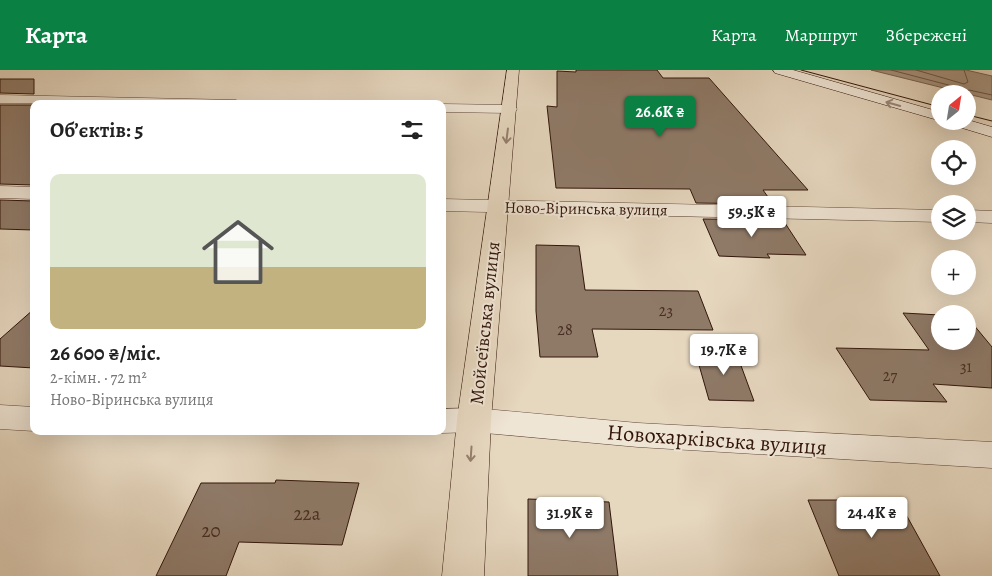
<!DOCTYPE html>
<html lang="uk">
<head>
<meta charset="utf-8">
<style>
	:root { --surface:#fff; --page:#f6f6f6; --text:#222; --muted:#767676; --accent:#0b8043 }
	body { margin:0; font-family:Alegreya,serif; background:var(--page); color:var(--text); height:100vh; display:flex; flex-direction:column; font-size:19px; white-space:nowrap }
	* { box-sizing:border-box; margin:0 }
	p { font-size:16px; color:var(--muted) }
	.icon { flex:none; width:28px; height:28px; fill:none; stroke:currentColor; stroke-width:2; stroke-linecap:round; stroke-linejoin:round }
	.map { position:relative; flex:1; overflow:hidden }
	.side { position:absolute; left:30px; top:30px; width:416px; height:335px; display:flex; flex-direction:column; background:var(--surface); border-radius:10px; box-shadow:0 5px 20px #0002 }
	.side>* { flex:none }
	.needle { width:32px; rotate:30deg }
	.fabs { position:absolute; left:931px; top:15px; display:grid; gap:10px }
	.fabs a { display:grid; place-items:center; width:45px; height:45px; border-radius:50%; background:var(--surface); box-shadow:0 5px 20px #0002; font-size:25px }
	.price { position:absolute; translate:-50% -42px; padding:0 11px; border-radius:5px; background:#fff; color:#222; font-size:16px; line-height:32px; filter:drop-shadow(0 1px 2px #0008) }
	.price::after { content:''; position:absolute; left:50%; top:30px; width:15px; height:11px; margin-left:-8px; background:inherit; clip-path:polygon(0 0,100% 0,50% 100%) }
	.price.selected { background:var(--accent); color:#fff }
	ul { padding:0; list-style:none }
	li { display:grid; align-content:center; gap:10px; height:265px; padding:0 20px }
	li span { display:grid; place-items:center; height:155px; border-radius:10px; color:#555 }
	li>.icon { margin-inline-start:auto }
	span .icon { width:90px; height:90px; fill:#fffc; stroke-width:1 }
	li b { font-size:21px }
	h2 { display:flex; justify-content:space-between; align-items:center; height:60px; padding:0 20px; font-size:21px }
	header { display:flex; align-items:center; gap:30px; box-sizing:border-box; height:70px; padding:0 25px; background:var(--accent); color:#fff }
	header strong { font-size:24px }
	nav { display:flex; gap:28px; margin-inline-start:auto; font-size:18px }
	.map>svg:first-child { display:block }
	.water { fill:#a89581; stroke:#786251 }
	.lines { fill:none; stroke-linecap:round; stroke-linejoin:round }
	.shore { stroke:#6c5546; stroke-width:1 }
	.building { fill:#8f7a68; stroke:#31150a }
	.street-casing { stroke:#5e4637; stroke-width:1 }
	.secondary-casing { stroke:#31150a; stroke-width:1 }
	.primary-casing { stroke:#31150a; stroke-width:1 }
	.street { fill:#efe5d5; fill-rule:evenodd }
	.secondary { fill:#efe5d5; fill-rule:evenodd }
	.primary { fill:#e6d7bf; fill-rule:evenodd }
	.tram { stroke:#31150a; stroke-width:1 }
	.oneway { stroke:#9a877a }
	.oneway2 { stroke:#95806e }
	.labels { text-anchor:middle; stroke-width:4; stroke-linejoin:round; paint-order:stroke }
	.far-street-label { font-size:16px; fill:#31150a; stroke:#efe5d5 }
	.number-label { font-size:16px; fill:#482e22 }
	.street-label { font-size:19px; fill:#31150a; stroke:#efe5d5 }
	.near-number-label { font-size:19px; fill:#482e22 }
	.near-street-label { font-size:22px; fill:#31150a; stroke:#efe5d5 }
</style>
</head>
<body>
<header>
<strong>Карта</strong>
<nav><a>Карта</a><a>Маршрут</a><a>Збережені</a></nav>
</header>
<div class="map">
<svg width="992" height="506" viewBox="0 0 992 506">
	<rect width="100%" height="100%" fill="#e6d7bf"/>
	<filter id="stains"><feTurbulence type="fractalNoise" baseFrequency=".004" numOctaves="4"/><feColorMatrix values="0 0 0 0 .2 0 0 0 0 .09 0 0 0 0 .02 0 0 0 .5 -.17"/></filter>
	<radialGradient id="worn" r=".72"><stop offset=".6" stop-color="#630" stop-opacity="0"/><stop offset="1" stop-color="#630" stop-opacity=".3"/></radialGradient>
	<path class="water" d="M871,0H966L992,6V30Z"/>
	<g class="lines">
		<g class="shore">
			<path d="M891,0L956,17L962,23L969,20L992,25"/>
			<path d="M916,0L964,14L968,12L964,0"/>
		</g>
	</g>
	<g class="building">
		<path d="M576,0H657L663,8H709L808,120H763L773,134L696,133L690,119L556,118L547,36L557,37V1L576,2Z"/>
		<path d="M0,9H34V24L0,23Z"/>
		<path d="M0,35H34V115L0,114Z"/>
		<path d="M0,130L34,131V160L0,159Z"/>
		<path d="M703,149L783,150L806,185L767,184L770,188L719,186Z"/>
		<path d="M536,175L579,176L585,220L698,221L713,260L592,259L598,287H540L536,241Z"/>
		<path d="M34,239V298L0,296V269Z"/>
		<path d="M903,243L940,245V271H968V248L992,277V318L933,314L947,332L870,330L836,278L929,280Z"/>
		<path d="M695,281L736,282L754,331L709,330Z"/>
		<path d="M276,410L359,413L342,475L239,472L226,506H156L201,413H275Z"/>
		<path d="M528,429L609,432L618,506H528Z"/>
		<path d="M808,430H898L940,506H839Z"/>
	</g>
	<g class="lines">
		<g class="street-casing">
			<g id="street">
				<path d="M0,25L236,30L243,34L0,33Z"/>
				<path d="M441,34H442L510,35L515,36L517,39L515,42L510,43L442,42Z"/>
				<path d="M0,116L34,117V129L0,128Z"/>
				<path d="M442,129L940,140V152L442,141Z"/>
				<path d="M968,140L992,141V153L968,152Z"/>
				<path d="M0,335L34,337V361L0,359Z"/>
				<path d="M474,338L638,353L992,372V398L638,377L474,362L442,363L437,361H442V339Z"/>
			</g>
		</g>
		<g class="secondary-casing">
			<g id="secondary">
				<path d="M773,0H793L940,42L941,51L775,3Z"/>
				<path d="M968,50L992,57V67L949,54L946,51Z"/>
			</g>
		</g>
		<g class="primary-casing">
			<path id="primary" d="M507,0H519L491,350L484,506H442L457,350Z"/>
		</g>
		<use href="#street" class="street"/>
		<use href="#secondary" class="secondary"/>
		<use href="#primary" class="primary"/>
		<g class="tram">
			<path d="M801,0L940,37"/>
			<path d="M968,45L992,51"/>
		</g>
	</g>
	<defs><path id="oneway-shaft" d="M-6 0H5M1.5-3L5.5 0L1.5 3" fill="none" stroke-width="1.6" stroke-linecap="round" stroke-linejoin="round" transform="scale(1.25)"/></defs>
	<use class="oneway" href="#oneway-shaft" transform="translate(893 34) rotate(-164)"/>
	<g class="oneway2">
		<use href="#oneway-shaft" transform="translate(507 66) rotate(97)"/>
		<use href="#oneway-shaft" transform="translate(471 384) rotate(94)"/>
	</g>
	<g class="labels">
		<g class="far-street-label">
			<text transform="translate(586 138) rotate(1)" y="6">Ново-Віринська вулиця</text>
		</g>
		<g class="number-label">
			<text x="666" y="246">23</text>
			<text x="565" y="265">28</text>
			<text x="966" y="302">31</text>
			<text x="890" y="311">27</text>
		</g>
		<g class="street-label">
			<text transform="translate(484 253) rotate(-84)" y="7">Мойсеївська вулиця</text>
		</g>
		<g class="near-number-label">
			<text x="307" y="450">22а</text>
			<text x="211" y="467">20</text>
		</g>
		<g class="near-street-label">
			<text transform="translate(717 369) rotate(4)" y="8">Новохарківська вулиця</text>
		</g>
	</g>
	<rect width="100%" height="100%" filter="url(#stains)"/>
	<rect width="100%" height="100%" fill="url(#worn)"/>
</svg>
<div class="fabs">
<a><svg class="needle" viewBox="-14 -14 28 28"><path d="M0-13l5 13h-10z" fill="#e53935"/><path d="M0 13l5-13h-10z" fill="#767676"/></svg></a>
<a><svg class="icon" aria-label="locate" viewBox="0 0 24 24"><circle cx="12" cy="12" r="6"/><path d="M12 2v4M12 18v4M2 12h4M18 12h4"/></svg></a>
<a><svg class="icon" aria-label="layers" viewBox="0 0 24 24"><path d="M12 4l9 5-9 5-9-5zM3 14l9 5 9-5"/></svg></a>
<a>+</a>
<a>−</a>
</div>
<b class="price selected" style="left:660px;top:68px">26.6K ₴</b>
<b class="price" style="left:752px;top:168px">59.5K ₴</b>
<b class="price" style="left:724px;top:306px">19.7K ₴</b>
<b class="price" style="left:570px;top:469px">31.9K ₴</b>
<b class="price" style="left:872px;top:469px">24.4K ₴</b>
<section class="side">
<h2>Об’єктів: 5<svg class="icon" aria-label="filters" viewBox="0 0 24 24"><path d="M4 7h16M4 17h16"/><circle cx="9" cy="7" r="2"/><circle cx="15" cy="17" r="2"/></svg></h2>
<ul>
<li><span style="background:linear-gradient(#dfe7d0 60%,#c2b280 0)"><svg class="icon" aria-label="home" viewBox="0 0 24 24"><path d="M3 11l9-7 9 7M6 9v11h12V9"/></svg></span><div><b>26 600 ₴/міс.</b><p>2-кімн. · 72 m²</p><p>Ново-Віринська вулиця</p></div></li>
</ul>
</section>
</div>
</body>
</html>
